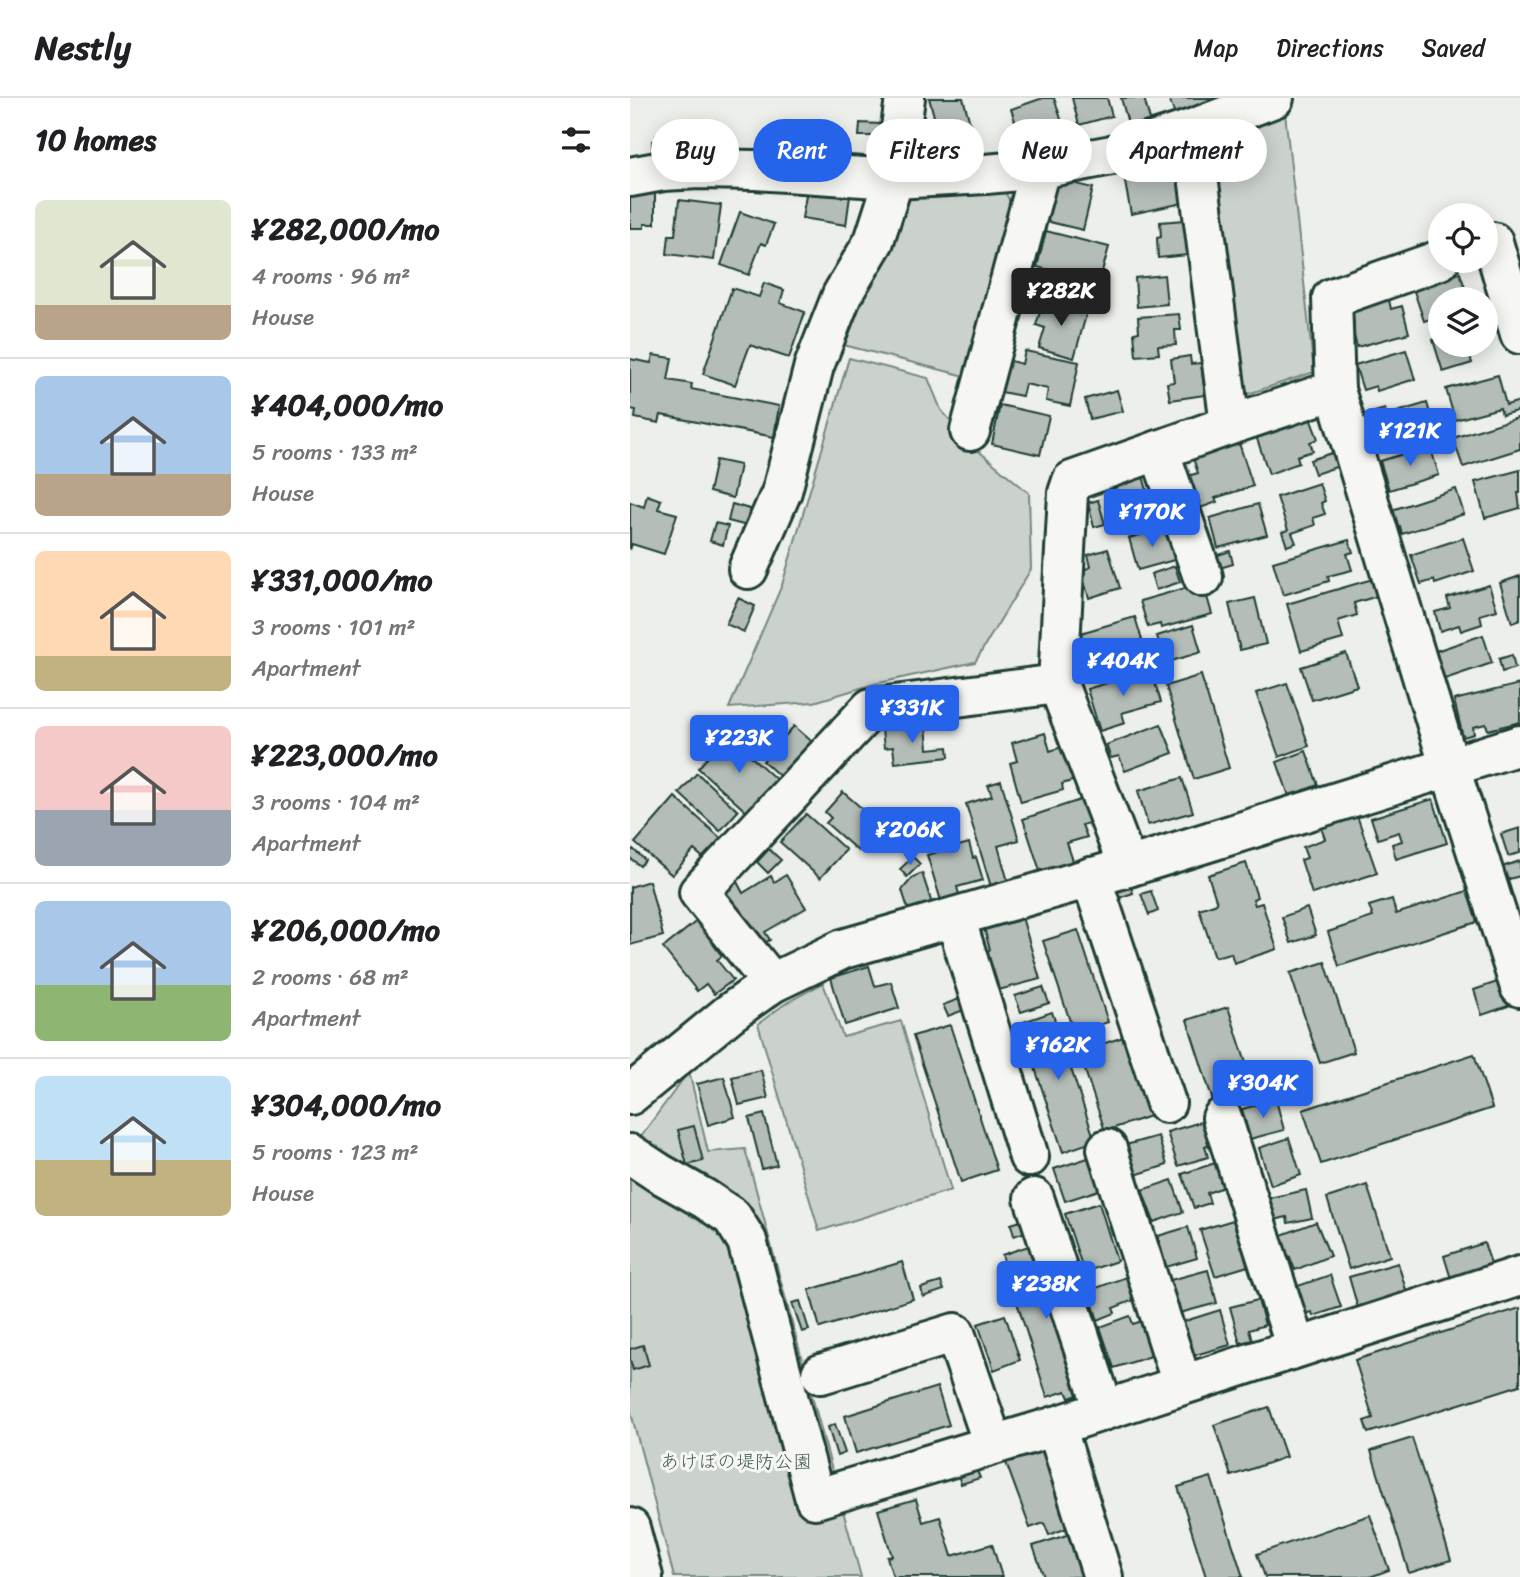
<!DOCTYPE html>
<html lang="en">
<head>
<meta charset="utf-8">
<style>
	:root { --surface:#fff; --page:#f6f6f6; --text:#202124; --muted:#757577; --line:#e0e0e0; --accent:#2563eb }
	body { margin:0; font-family:Sriracha,"Klee One",sans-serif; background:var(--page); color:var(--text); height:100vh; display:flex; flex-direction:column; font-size:26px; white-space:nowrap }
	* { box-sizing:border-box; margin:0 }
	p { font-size:23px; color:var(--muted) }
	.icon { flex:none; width:38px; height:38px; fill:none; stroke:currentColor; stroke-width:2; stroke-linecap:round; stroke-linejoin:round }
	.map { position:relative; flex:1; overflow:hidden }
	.panel { display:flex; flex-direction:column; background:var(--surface); width:630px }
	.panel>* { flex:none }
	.top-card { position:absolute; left:21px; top:21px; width:665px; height:63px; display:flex; gap:14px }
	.tools { position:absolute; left:798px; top:105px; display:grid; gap:14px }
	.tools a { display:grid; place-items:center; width:70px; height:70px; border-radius:50%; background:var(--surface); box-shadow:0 4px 18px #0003; font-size:35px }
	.price { position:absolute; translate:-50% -60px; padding:0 16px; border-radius:7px; background:var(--accent); color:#fff; font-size:23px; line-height:46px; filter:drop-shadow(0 2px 4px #0008) }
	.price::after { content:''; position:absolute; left:50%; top:42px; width:21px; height:16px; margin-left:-10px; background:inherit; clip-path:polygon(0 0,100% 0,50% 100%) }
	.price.on { background:#222; color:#fff }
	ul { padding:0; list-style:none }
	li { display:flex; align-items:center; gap:21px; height:175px; padding:0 35px }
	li+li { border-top:2px solid var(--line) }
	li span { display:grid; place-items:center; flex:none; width:196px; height:140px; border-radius:10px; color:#555 }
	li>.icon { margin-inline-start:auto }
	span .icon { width:84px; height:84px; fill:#fffc; stroke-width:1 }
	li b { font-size:30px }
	h2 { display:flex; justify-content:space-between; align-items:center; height:84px; padding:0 35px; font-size:30px }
	.pill { padding:0 24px; border-radius:32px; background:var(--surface); box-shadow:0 4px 18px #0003; font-size:24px; line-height:63px }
	.pill.on { background:var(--accent); color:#fff }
	header { display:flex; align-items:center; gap:42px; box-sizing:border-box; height:98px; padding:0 35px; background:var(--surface); border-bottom:2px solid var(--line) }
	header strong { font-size:33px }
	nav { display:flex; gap:38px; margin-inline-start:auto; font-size:24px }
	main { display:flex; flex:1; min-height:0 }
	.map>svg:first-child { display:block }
	.green { fill:#cbd2cc; stroke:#758880; stroke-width:2 }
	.building { fill:#b4bdb8; stroke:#1f3d34; stroke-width:2 }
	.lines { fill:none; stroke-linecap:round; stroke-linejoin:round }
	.minor-casing { stroke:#1f3d34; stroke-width:44 }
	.minor { stroke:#f6f6f2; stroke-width:38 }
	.labels { text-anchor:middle; stroke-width:6; stroke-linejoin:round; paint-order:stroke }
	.park-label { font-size:19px; fill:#415b52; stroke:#f6f6f2 }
</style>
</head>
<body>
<header>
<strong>Nestly</strong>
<nav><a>Map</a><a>Directions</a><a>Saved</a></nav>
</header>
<main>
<section class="panel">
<h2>10 homes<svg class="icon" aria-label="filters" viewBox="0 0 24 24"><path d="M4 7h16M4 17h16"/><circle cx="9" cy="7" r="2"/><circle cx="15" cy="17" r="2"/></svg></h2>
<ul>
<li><span style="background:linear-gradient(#dfe7d0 75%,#b9a48a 0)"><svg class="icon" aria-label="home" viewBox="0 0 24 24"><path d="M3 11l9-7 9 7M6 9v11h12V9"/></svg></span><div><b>¥282,000/mo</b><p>4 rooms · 96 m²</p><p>House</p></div></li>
<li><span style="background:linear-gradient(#a9c7e8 70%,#b9a48a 0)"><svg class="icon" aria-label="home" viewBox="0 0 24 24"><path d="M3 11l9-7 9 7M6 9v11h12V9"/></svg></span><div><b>¥404,000/mo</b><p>5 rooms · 133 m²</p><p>House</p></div></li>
<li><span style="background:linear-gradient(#ffd9b3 75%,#c2b280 0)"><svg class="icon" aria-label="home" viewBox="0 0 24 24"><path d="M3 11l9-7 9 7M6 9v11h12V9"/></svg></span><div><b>¥331,000/mo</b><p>3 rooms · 101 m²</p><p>Apartment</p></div></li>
<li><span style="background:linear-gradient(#f6c9c9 60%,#9aa5b1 0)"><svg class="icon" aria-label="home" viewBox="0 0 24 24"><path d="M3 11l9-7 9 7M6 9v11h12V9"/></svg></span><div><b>¥223,000/mo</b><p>3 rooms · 104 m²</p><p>Apartment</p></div></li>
<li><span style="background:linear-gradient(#a9c7e8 60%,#8fb573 0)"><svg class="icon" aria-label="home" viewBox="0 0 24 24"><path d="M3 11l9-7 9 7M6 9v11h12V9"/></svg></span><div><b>¥206,000/mo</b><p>2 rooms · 68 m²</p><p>Apartment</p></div></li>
<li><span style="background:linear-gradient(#bfe0f5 60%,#c2b280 0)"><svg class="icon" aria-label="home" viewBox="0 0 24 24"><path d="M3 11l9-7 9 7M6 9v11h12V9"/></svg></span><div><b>¥304,000/mo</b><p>5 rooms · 123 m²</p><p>House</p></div></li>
</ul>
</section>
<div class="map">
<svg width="890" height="1479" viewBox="0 0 890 1479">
	<rect width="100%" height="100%" fill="#edefea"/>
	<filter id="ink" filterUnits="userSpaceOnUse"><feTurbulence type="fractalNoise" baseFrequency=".0143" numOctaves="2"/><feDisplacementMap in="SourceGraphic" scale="14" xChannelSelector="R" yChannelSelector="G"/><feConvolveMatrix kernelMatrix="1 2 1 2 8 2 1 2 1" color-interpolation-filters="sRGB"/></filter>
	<g filter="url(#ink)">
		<g class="green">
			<path d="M655,15L684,274L609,299L572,50L617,36L622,27Z"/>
			<path d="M371,85L380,104L339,279L206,245L274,95Z"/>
			<path d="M219,260L298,280L311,312L345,350L399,395L401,471L345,564L244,586L184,604L99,610L152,487Z"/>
			<path d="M193,885L213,939L271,923L321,1092L189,1133L128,926L156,905Z"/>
			<path d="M59,973L78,1054L115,1051L231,1479H44L0,1311V1053Z"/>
		</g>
		<g class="building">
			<path d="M299,0H333L342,32L310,40Z"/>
			<path d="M413,0H424L435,33L393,47L381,11Z"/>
			<path d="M442,0H477L482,18L449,27Z"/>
			<path d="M491,0H514L520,22L499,29Z"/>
			<path d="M539,0H595L547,23Z"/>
			<path d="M230,25L250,26L249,38H229Z"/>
			<path d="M26,38H52V43H58V57L26,60V54H22V43H26Z"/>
			<path d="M547,53L558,104L501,116L494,79L521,73L518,59Z"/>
			<path d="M426,81L463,90L453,132L415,123Z"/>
			<path d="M0,91H25V126H14V130H0Z"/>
			<path d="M177,92L220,98L216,127L172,120Z"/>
			<path d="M49,102L91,107L84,162L37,156L39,137H45Z"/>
			<path d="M110,114L144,126L136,147L131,145L119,177L91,167Z"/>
			<path d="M555,122L558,157L528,160L527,140L531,139L530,124Z"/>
			<path d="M416,133L479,149L469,184L407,169Z"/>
			<path d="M830,175L837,196L823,201H810V218L794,223L783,190Z"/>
			<path d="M534,177L537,206L507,209L505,180Z"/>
			<path d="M134,185L154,192L150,205L175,214L159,260L120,247L105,287L73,276L102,190L129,199Z"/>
			<path d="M414,201L457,214L444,260L409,250L415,230L406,227Z"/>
			<path d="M759,202L761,211L772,208L779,235L727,249L721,226L724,225L721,212Z"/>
			<path d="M549,216L551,232H545L546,247L528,248L529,256L506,258L504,235L509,234L508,219Z"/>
			<path d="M810,240V247H850L852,251L839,255L842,265L813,274L803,242Z"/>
			<path d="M776,252L785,281L747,293L746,288L733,292L725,267Z"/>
			<path d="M395,253L449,264L440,308L416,303L418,291L395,286L392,298L371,294L377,262L392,266Z"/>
			<path d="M23,257L42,260L38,282L62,286L61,291L149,308L144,339L31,317L29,325L5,320L6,312L0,311V261L21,265Z"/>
			<path d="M560,258L561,266L571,265L575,297L540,302L537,285L544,284L541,261Z"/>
			<path d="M868,277L876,307L890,303V312L872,317L870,310L825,322L816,291Z"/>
			<path d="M487,292L493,313L460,321L455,301Z"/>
			<path d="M797,305L803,326L742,345L741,341L735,342L727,319L755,311L757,317Z"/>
			<path d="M370,307L419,318L410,357L362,346Z"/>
			<path d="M890,319V351L833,369L823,340Z"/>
			<path d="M680,320L688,341L680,344L683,353L667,358L669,365L639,376L626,338Z"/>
			<path d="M609,345L623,388L585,400L587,404L562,413L551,380L568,375L563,360Z"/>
			<path d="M800,348L809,377L759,392L750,363Z"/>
			<path d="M705,354L709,368L685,376L680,362Z"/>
			<path d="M86,362L110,367L103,400L79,394Z"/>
			<path d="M890,372V395H888L890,410L855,420L845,384Z"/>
			<path d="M513,378L523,414L484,425L474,390Z"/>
			<path d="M689,385L695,403L691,405L695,416L683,420L685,427L662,435L666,445L657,448L652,434L658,432L647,399Z"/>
			<path d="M826,391L834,416L772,436L770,428L762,431L756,414Z"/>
			<path d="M17,397L31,402L28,411L47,416L34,456L2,446L0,452V404L14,409Z"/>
			<path d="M468,402L475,426L464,429L458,405Z"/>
			<path d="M102,406L130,414L125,430L98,423Z"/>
			<path d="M628,406L637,437L588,450L580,420Z"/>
			<path d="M85,425L98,428L93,447L80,443Z"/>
			<path d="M536,430L544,462L508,472L499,440Z"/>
			<path d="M833,440L844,473L805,486L804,482L791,486L781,457Z"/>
			<path d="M719,442L723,454L717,456L722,472L698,478L699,483L653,497L643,464Z"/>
			<path d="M478,451L490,490L459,500L451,473L461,469L458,457Z"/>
			<path d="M600,453L603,466L583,472L579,460Z"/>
			<path d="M545,468L550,484L526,492L521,476Z"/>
			<path d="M890,478V522L882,525L870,485Z"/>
			<path d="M746,480L751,497L724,505L727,517L708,523L713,541L671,553L657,506Z"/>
			<path d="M573,485L582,516L531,530L530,526L518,529L510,503Z"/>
			<path d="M859,487L867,512L850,517L852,526L831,533L829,527L810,533L805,514L820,510L817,500Z"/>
			<path d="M108,500L125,508L114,534L96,526Z"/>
			<path d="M625,500L636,546L610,552L599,506Z"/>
			<path d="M505,519L519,565L458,583L444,537Z"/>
			<path d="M563,527L571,554L535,565L527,538Z"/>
			<path d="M853,537L862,565L812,582L803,554Z"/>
			<path d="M716,555L727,588L682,602L671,569Z"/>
			<path d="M882,557L885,570L872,574L869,561Z"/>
			<path d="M521,572L531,604L492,615L495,625L470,633L457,591Z"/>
			<path d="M571,577L599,670L564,681L536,588Z"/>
			<path d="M657,585L679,648L649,659L626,595Z"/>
			<path d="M890,586V624L858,632L856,626L843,629L844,636L833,639L824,602Z"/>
			<path d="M531,626L543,655L495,673L489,658L481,660L476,647Z"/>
			<path d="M296,627L298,651L318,649L319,659L265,665L263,649L254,650L252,632Z"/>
			<path d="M164,628L186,647L155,683L133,663Z"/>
			<path d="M133,633L140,642L123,654L117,645Z"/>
			<path d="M415,635L420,653L435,648L445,682L432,686L433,692L391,704L380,665L387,663L382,645Z"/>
			<path d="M98,637L150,685L121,718L68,670Z"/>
			<path d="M676,653L688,687L659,698L647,664Z"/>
			<path d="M67,675L108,713L90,733L49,695Z"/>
			<path d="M552,680L563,714L518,727L508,693Z"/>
			<path d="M371,683L389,742L368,748L379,787L362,792L336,706L362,698L358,687Z"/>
			<path d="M213,694L251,727L228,753L196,725L201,720L195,714Z"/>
			<path d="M45,699L96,745L78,764L64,752L42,777L5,745Z"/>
			<path d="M459,699L467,722L452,727L457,739L437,745L444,766L411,776L393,721Z"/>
			<path d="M803,701L817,745L766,761L762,746L772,743L769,734L748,741L741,720Z"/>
			<path d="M725,712L747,775L682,796L671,762L677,760L673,749L695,741L689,724Z"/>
			<path d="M176,716L216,752L190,780L150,744Z"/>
			<path d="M890,730V755L878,758L871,736Z"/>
			<path d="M339,745L343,760L346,759L353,782L327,789L330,800L312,806L297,757Z"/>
			<path d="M3,751L15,762L10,768L0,760V755Z"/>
			<path d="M139,751L151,762L138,775L127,764Z"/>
			<path d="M283,759L290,766L277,779L270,771Z"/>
			<path d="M890,763V778L876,782L872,769Z"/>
			<path d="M616,765L627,799L623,801L625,807L632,805L647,851L604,865L601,855L585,859L569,811L587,805L578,777Z"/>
			<path d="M292,775L303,809L280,817L272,792L283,779Z"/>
			<path d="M156,777L176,810L135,834L140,842L127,849L93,790L106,782L113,795L141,778L144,784Z"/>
			<path d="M19,783L33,838L0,847V789Z"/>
			<path d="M500,785L503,795L483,802L480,792Z"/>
			<path d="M521,793L528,813L519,817L511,796Z"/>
			<path d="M837,793L847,824L709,868L698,834L743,819L739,808L762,801L766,816Z"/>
			<path d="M677,810L686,837L661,845L652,819Z"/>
			<path d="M392,819L410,881L361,894L350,855L360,852L354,830Z"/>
			<path d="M68,822L86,844L83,846L92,858L87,862L103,882L84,896L76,886L67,893L33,850Z"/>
			<path d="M448,832L478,924L444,935L413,843Z"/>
			<path d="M695,864L724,954L690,965L660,875Z"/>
			<path d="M239,868L245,888L261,884L269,910L215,927L201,880Z"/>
			<path d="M870,883L878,908L852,917L844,892Z"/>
			<path d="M413,889L419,905L391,914L385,898Z"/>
			<path d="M334,899L339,910L318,918L313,907Z"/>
			<path d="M598,909L623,987L582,1000L557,922Z"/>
			<path d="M422,914L465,1043L433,1054L390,925Z"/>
			<path d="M320,927L367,1072L331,1084L283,938Z"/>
			<path d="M493,939L520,1018L475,1033L449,954Z"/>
			<path d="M844,956L862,1010L691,1066L673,1012Z"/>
			<path d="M131,972L138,1000L109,1007L102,979Z"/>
			<path d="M94,979L105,1019L78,1027L67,986Z"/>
			<path d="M646,1002L654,1032L620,1041L612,1011Z"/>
			<path d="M134,1016L147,1067L132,1071L119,1020Z"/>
			<path d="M574,1023L581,1046L575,1048L578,1059L548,1068L537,1034Z"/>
			<path d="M64,1028L73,1063L57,1067L48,1032Z"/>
			<path d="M528,1038L537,1067L505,1077L496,1047Z"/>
			<path d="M659,1040L671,1077L641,1087L629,1050Z"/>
			<path d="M461,1059L472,1091L435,1103L424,1071Z"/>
			<path d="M585,1065L594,1089L577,1095L580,1105L564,1110L552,1076Z"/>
			<path d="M542,1082L553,1114L524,1124L512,1092Z"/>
			<path d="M737,1087L760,1158L719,1171L697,1100Z"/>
			<path d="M676,1092L682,1120L658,1125L657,1119L644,1122L639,1100Z"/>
			<path d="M469,1105L487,1163L454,1174L435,1116Z"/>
			<path d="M394,1122L398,1133L384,1138L381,1126Z"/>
			<path d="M603,1122L618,1168L585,1178L570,1132Z"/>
			<path d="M686,1124L700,1158L665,1172L660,1159L655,1161L646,1139Z"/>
			<path d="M558,1129L567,1160L536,1169L528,1138Z"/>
			<path d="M413,1143L461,1293L439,1300L436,1293L417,1299L372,1157Z"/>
			<path d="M854,1145L863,1171L822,1184L814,1158Z"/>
			<path d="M272,1164L283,1201L190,1230L179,1192Z"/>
			<path d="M768,1165L777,1195L728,1210L719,1179Z"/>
			<path d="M578,1172L587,1205L546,1216L537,1183Z"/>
			<path d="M700,1177L711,1209L683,1218L682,1214L674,1216L665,1189Z"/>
			<path d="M496,1179L504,1202L483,1210L485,1215L468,1222L458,1193Z"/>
			<path d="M311,1184L314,1192L293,1199L291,1190Z"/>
			<path d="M628,1202L635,1227L619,1232L622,1242L610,1245L600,1209Z"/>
			<path d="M170,1203L179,1232L172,1234L162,1205Z"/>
			<path d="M890,1210V1287L738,1335L734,1323L743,1320L725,1262Z"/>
			<path d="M590,1212L600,1247L562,1258L552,1224Z"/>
			<path d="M375,1217L390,1262L364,1272L348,1226Z"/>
			<path d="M500,1218L503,1226L512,1223L524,1257L484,1270L470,1229Z"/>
			<path d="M13,1247L19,1267L3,1272L0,1261V1251Z"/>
			<path d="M307,1289L319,1327L226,1355L215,1318Z"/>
			<path d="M639,1309L656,1359L601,1378L584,1327Z"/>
			<path d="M205,1326L215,1355L207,1358L198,1329Z"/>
			<path d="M782,1340L821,1462L779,1475L741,1353Z"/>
			<path d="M394,1352L397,1359L413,1353L434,1412L445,1427L419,1437L414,1425L400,1430L374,1359Z"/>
			<path d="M345,1368L350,1380L331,1386L327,1374Z"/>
			<path d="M581,1379L613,1479H576L548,1389Z"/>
			<path d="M286,1401L293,1424L310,1419L322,1458L362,1446L372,1479H263L257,1459L262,1458L248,1412Z"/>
			<path d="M740,1417L759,1472L740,1479H635L627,1456Z"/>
			<path d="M446,1434L461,1479H414L403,1448Z"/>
		</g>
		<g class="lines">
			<g class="minor-casing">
				<g id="minor">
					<path d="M562,31L600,327"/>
					<path d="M0,79L33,73L69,71L125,72L264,81L356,76L410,71L482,57L562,31L644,0"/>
					<path d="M863,144L890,236"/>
					<path d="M810,162L702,200L705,292L820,670L890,889"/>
					<path d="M340,333L410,71"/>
					<path d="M529,352L573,479"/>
					<path d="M118,471L152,393L184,268L212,197L244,143L264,81L275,0"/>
					<path d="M498,769L428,586L438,395L442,383L600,327L705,292"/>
					<path d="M461,779L536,1005"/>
					<path d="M325,819L399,1059"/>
					<path d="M142,885L69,794L241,610L428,586"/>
					<path d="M0,997L100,915L142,885L213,851L498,769L890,647"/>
					<path d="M592,1020L666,1250"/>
					<path d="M477,1051L552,1286"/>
					<path d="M0,1056L29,1075L75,1101L102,1119L117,1143L185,1401L426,1328L890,1178"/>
					<path d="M404,1100L474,1312"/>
					<path d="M191,1276L325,1235L363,1346"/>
					<path d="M426,1328L473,1479"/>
					<path d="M0,1430L13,1479"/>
				</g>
			</g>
			<use href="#minor" class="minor"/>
		</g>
	</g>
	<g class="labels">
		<g class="park-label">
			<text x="106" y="1370">あけぼの堤防公園</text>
		</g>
	</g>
</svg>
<div class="tools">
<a><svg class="icon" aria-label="locate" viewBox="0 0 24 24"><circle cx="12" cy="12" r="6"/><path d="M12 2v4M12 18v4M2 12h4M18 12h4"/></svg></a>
<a><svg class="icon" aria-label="layers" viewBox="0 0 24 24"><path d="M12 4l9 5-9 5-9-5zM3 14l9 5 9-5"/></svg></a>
</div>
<b class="price on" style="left:431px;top:230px">¥282K</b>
<b class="price" style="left:780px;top:370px">¥121K</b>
<b class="price" style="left:522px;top:451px">¥170K</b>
<b class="price" style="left:493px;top:600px">¥404K</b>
<b class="price" style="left:282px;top:647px">¥331K</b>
<b class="price" style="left:109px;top:677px">¥223K</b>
<b class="price" style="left:280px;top:769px">¥206K</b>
<b class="price" style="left:428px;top:984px">¥162K</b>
<b class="price" style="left:633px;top:1022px">¥304K</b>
<b class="price" style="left:416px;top:1223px">¥238K</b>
<div class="top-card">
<a class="pill">Buy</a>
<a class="pill on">Rent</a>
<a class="pill">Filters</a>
<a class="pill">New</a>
<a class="pill">Apartment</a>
</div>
</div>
</main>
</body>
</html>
